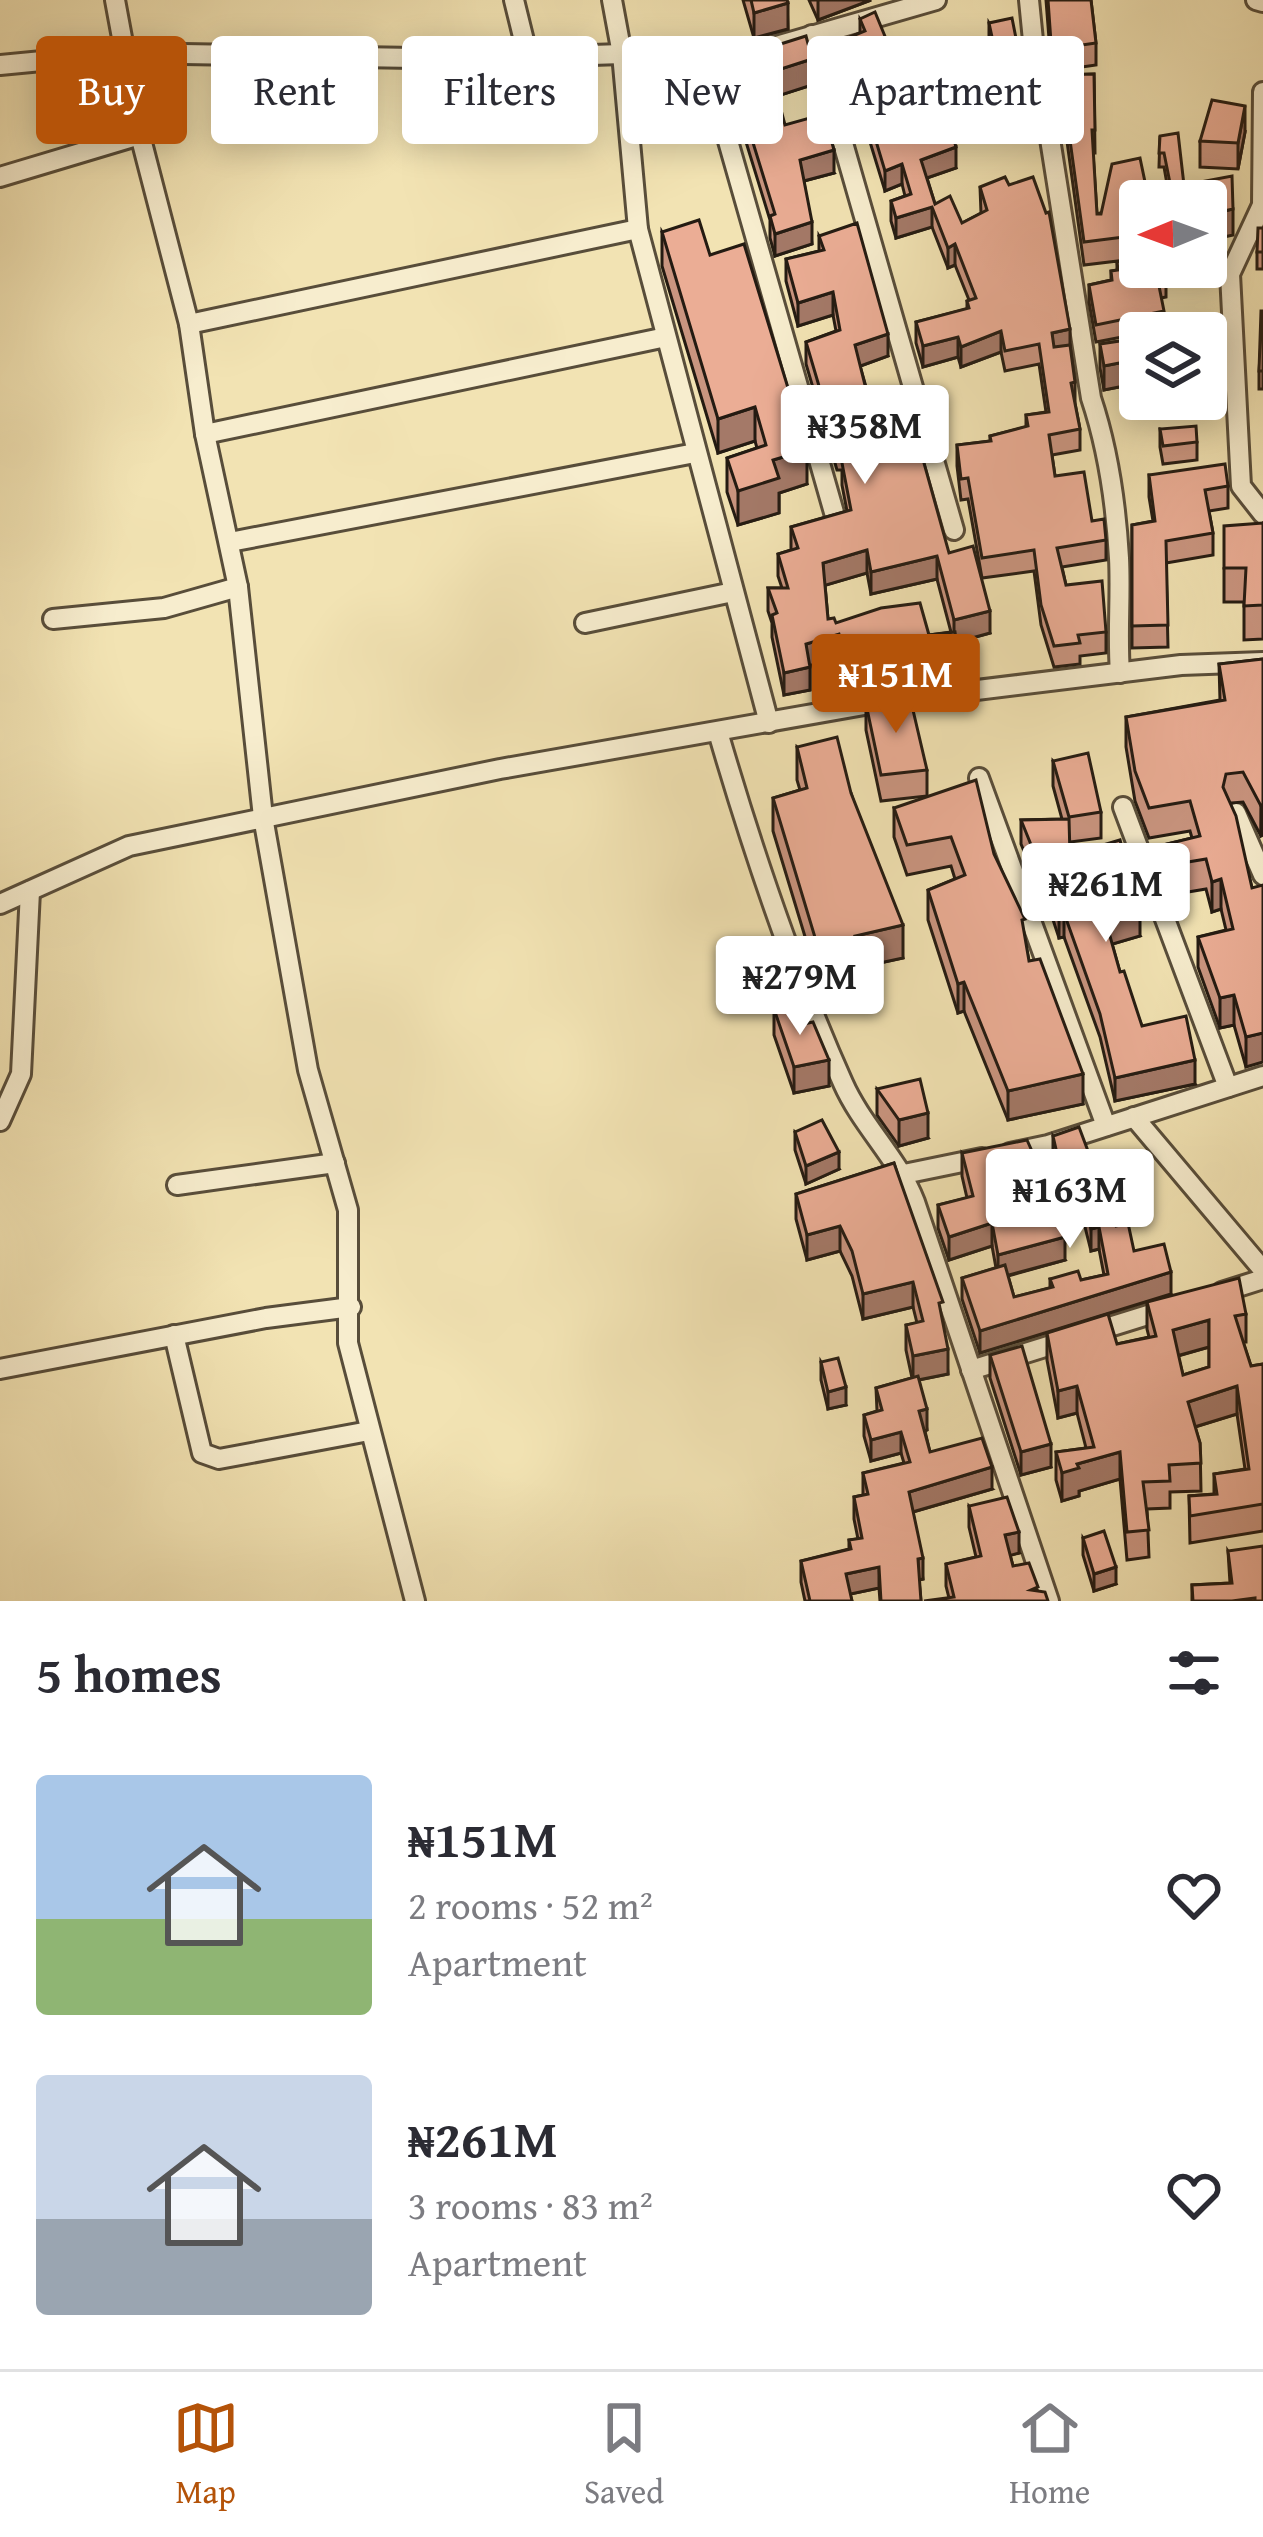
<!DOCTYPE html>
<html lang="en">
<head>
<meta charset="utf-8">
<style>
	:root { --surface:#fff; --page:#f2f2f3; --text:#2b2b33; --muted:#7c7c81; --line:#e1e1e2; --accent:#b45309 }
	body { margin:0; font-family:"Gentium Book Plus",serif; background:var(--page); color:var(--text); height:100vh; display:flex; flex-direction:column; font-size:45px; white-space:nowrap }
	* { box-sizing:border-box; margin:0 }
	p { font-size:39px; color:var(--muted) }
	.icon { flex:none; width:66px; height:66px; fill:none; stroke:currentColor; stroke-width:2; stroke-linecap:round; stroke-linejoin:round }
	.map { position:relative; height:1601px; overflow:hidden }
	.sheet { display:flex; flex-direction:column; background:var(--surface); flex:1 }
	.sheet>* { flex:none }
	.banner { position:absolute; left:36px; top:36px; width:1191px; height:108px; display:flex; gap:24px }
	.needle { width:78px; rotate:269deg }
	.tools { position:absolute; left:1119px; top:180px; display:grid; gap:24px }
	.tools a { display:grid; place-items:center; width:108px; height:108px; border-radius:12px; background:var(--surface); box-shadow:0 6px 30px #0003; font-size:60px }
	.price { position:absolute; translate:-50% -102px; padding:0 27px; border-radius:12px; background:#fff; color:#222; font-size:39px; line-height:78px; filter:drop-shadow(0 3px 6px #0008) }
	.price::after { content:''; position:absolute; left:50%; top:72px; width:36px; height:27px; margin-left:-18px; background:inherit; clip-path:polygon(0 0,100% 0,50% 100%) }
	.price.on { background:var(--accent); color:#fff }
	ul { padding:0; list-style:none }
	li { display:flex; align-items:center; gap:36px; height:300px; padding:0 36px }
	li span { display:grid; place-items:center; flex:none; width:336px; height:240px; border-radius:12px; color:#555 }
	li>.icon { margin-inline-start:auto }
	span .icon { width:144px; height:144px; fill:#fffc; stroke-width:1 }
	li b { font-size:51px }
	h2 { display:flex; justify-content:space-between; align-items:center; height:144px; padding:0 36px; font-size:51px }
	.tag { padding:0 42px; border-radius:12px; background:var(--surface); box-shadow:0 6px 30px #0003; font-size:42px; line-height:108px }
	.tag.on { background:var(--accent); color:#fff }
	.tab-bar { display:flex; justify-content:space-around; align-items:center; height:168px; border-top:3px solid var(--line); background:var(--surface); font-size:33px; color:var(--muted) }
	.tab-bar a { display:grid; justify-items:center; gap:6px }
	.tab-bar .on { color:var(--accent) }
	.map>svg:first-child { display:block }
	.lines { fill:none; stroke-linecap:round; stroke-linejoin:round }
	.street-casing { stroke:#584d3a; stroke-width:24 }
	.street { stroke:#f7edce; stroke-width:18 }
	.wall { fill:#ca9580; stroke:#241b12; stroke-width:3; fill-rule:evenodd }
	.shaded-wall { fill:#a47968; stroke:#241b12; stroke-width:3 }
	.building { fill:#ebad95; stroke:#241b12; stroke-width:3; fill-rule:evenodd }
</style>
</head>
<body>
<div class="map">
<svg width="1263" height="1601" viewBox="0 0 1263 1601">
	<rect width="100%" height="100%" fill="#f2e3b3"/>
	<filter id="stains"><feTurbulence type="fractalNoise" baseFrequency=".00167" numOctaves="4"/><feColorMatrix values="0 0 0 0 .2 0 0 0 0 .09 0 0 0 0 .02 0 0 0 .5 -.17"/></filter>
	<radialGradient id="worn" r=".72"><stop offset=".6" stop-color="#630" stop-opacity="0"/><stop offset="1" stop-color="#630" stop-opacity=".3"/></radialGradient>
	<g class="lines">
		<g class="street-casing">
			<g id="street">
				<path d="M115,0L140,135L189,324L205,434L238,587L263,817L308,1070L348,1210V1343L415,1601"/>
				<path d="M514,0L528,57"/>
				<path d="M612,0L622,54L638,229L769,723"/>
				<path d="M1029,0L1036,71L1044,101L1091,398C1108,449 1116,505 1119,558C1121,597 1117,634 1120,673"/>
				<path d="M1256,0L1263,2"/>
				<path d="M812,35L954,530"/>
				<path d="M0,65L125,53L474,59L622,54L684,68L728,60L936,0"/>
				<path d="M1263,92L1262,205L1230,274L1241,486L1263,514"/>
				<path d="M629,126C666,121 699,104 726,134L835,516"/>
				<path d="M0,177L140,135"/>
				<path d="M189,324L638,229"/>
				<path d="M205,434L666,337"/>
				<path d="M230,542L695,453"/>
				<path d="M53,619L164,608L238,587"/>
				<path d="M585,623L733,592"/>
				<path d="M718,732C753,852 792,969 843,1083C862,1126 898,1158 915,1202L1049,1601"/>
				<path d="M979,778L1106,1126"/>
				<path d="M1123,807L1228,1087"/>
				<path d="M1236,813L1263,875"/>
				<path d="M0,904L129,846L500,769L887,701L1181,665L1263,662"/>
				<path d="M1134,1117L1263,1270"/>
				<path d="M0,1121L21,1074L30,891"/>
				<path d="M1010,1153L1048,1145L1263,1076"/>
				<path d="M904,1174L982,1158"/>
				<path d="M177,1185L335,1163"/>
				<path d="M1222,1292L1263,1279"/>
				<path d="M174,1335L202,1453L219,1459L369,1431"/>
				<path d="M0,1369L266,1318L351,1307"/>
				<path d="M971,1370L1167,1309"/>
			</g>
		</g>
		<use href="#street" class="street"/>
	</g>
	<g class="wall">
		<path d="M743,0H787L788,29L754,38Z"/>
		<path d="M809,0H871L818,20Z"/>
		<path d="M1046,0H1091L1096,43V65L1075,68L1051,64Z"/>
		<path d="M860,19L905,85L956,168L927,178L935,204L962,223L981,213L980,187L1070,345L1075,382V403L1080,429V450L1052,455L1055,476L1106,540V560L1062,567L1066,585L1106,632V653L1080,656V664L1054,667L1041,625L1034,571L982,578L968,499L961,500L957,466V445L990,441V436L1026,427V415L1046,412L1039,364L1005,371L1001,352L961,367L958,357L923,367L916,343V322L967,309V301L969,300L955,265L948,268L932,227L896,238L891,221V201L905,196L902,184L885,191L863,119L858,120L838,62V42L860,33Z"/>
		<path d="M989,23L1024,79L1033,115L1013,121V136L985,140L970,83L965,84L959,64V47L989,38Z"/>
		<path d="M752,53L812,85L759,102L752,79Z"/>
		<path d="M1094,74L1095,153H1093L1097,214L1140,201V267L1166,280V297L1161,298L1164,329L1096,342L1089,302V285L1111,280V271L1117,270V262L1126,260L1084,265L1061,98V75Z"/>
		<path d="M746,120L785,125L834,173L804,181L812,244L775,256L770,238V220L746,142Z"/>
		<path d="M1245,132L1238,169L1200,167V141Z"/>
		<path d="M1160,136L1184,199L1170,201L1164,167H1159Z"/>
		<path d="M1263,228V269H1257V252Z"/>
		<path d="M662,232L807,484L779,493V513L738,525L727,492V458L757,448L755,441L718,453L662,266Z"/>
		<path d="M819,236L888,356L860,366L880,436L949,553L990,633L956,642L958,679L902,686L900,665L846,679L839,656L810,665V690L784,695L772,637V623L768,611V588H782L778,576V554L791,550V527L847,511L842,485V470H837L806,364V342L836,331L833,315L798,326L786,281V259L819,251ZM867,573L871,594L937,579L951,632L929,635L836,623L828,619L825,585Z"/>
		<path d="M1263,311V389H1259V371Z"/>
		<path d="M1140,338V399H1165L1124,401V386L1104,390L1100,368V344Z"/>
		<path d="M1160,429L1197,442V460L1163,464L1160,447Z"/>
		<path d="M1149,475L1228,486V508L1209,511L1213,533V555L1166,563L1168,647L1132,648V525L1153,521L1149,497Z"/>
		<path d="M1263,523V639L1244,640V602H1224V568Z"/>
		<path d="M1263,659L1261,836L1243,802L1230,803L1252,888L1246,1067L1234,1025L1220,1028L1198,967V937L1226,930L1221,909L1212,912L1206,889L1170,895L1163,874V845L1192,838L1190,831L1149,838L1135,801L1126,747V717L1220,700L1219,664Z"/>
		<path d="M866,704L927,770V796L881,801L866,730Z"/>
		<path d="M797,747L851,793L903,958L861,967V986L823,996L773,831V798L800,790L797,780Z"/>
		<path d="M1053,761L1101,812V838L1070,842V855L1140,936L1112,944L1120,972L1142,1026L1195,1084L1115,1101L1100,1037L1064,937L1059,938L1040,880H1036L1021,844V820L1062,819L1053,786Z"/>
		<path d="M894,808L994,854L1025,941L1029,961L1083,1104L1008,1120L964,1011L958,1013L928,920V890L955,879L951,866L907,875L894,837Z"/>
		<path d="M774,1009L799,1025L829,1086L794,1093L774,1035Z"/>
		<path d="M877,1089L928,1138L899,1146L877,1115Z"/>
		<path d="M795,1132L839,1169L806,1184L795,1150Z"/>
		<path d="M1053,1136L1134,1251L1171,1294L980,1353L962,1299V1278L996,1268L992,1246L949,1260L938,1228V1205L967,1198L962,1176V1153L1065,1260L1008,1276L1014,1297L1050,1288V1279L1081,1280L1104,1275L1099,1249L1091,1251L1084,1223L1069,1227L1053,1157Z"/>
		<path d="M894,1163L943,1322L948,1374L919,1380L927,1430L925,1431L930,1452L992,1489L913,1512L923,1579L919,1580L921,1601H880L879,1588L850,1594L852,1601H805L801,1582V1561L849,1549V1540L858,1539L854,1519V1497L863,1495V1473L904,1463L901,1453L871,1461L864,1436V1415L877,1411L876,1388L912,1378L906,1350V1325L917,1323L913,1307L863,1319L852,1276L840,1251L807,1260L796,1219V1194Z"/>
		<path d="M1147,1302L1246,1314V1342H1243L1251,1366L1263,1364V1531L1190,1543L1189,1496L1214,1494V1474L1245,1469L1237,1414L1195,1427L1200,1443L1201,1491L1170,1492V1508L1147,1509L1149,1557L1127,1560L1120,1479L1079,1491V1496L1062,1501L1056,1480V1452L1086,1448L1077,1413L1058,1418L1047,1360V1333L1117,1344L1149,1337L1147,1329ZM1209,1347V1367L1183,1375L1178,1356Z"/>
		<path d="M990,1355L1051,1467L1021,1475L990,1378Z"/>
		<path d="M821,1362L846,1405L828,1409L821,1380Z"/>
		<path d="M969,1506L1019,1553L1010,1555L1013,1566L1038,1591L949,1598L946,1586V1564L976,1557L969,1527Z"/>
		<path d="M1083,1538L1116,1584L1094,1591L1083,1555Z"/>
		<path d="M1228,1551L1263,1601H1192V1585L1230,1583Z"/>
	</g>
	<g class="shaded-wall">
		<path d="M818,0H871L818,20Z"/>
		<path d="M788,3V29L754,38V13Z"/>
		<path d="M812,59V85L759,102V76Z"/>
		<path d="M863,98V119L858,120V100Z"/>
		<path d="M1033,99V115L1013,121L1011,105Z"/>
		<path d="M1245,106V132L1238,169V143Z"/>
		<path d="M956,147V168L921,180V160Z"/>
		<path d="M834,150V173L800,182V160Z"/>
		<path d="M902,164V184L885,191V171Z"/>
		<path d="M1184,185V199L1171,201V188Z"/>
		<path d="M932,207V227L896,238V218Z"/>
		<path d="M1233,209V235L1206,241V215Z"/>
		<path d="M812,222V244L775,256V234Z"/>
		<path d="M955,244V265L948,268V248Z"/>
		<path d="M833,292V315L798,326V303Z"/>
		<path d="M1070,329V350L1052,353V333Z"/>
		<path d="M1001,331V352L961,367V347Z"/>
		<path d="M888,334V356L855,368V345Z"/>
		<path d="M958,337V357L923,367V346Z"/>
		<path d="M1124,362V386L1104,390V366Z"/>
		<path d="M755,407V441L718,453V419Z"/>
		<path d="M807,450V484L779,493V513L738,525V491L773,460Z"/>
		<path d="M867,550V573L823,586V563Z"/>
		<path d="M937,556V579L871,594V572Z"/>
		<path d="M990,611V633L954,643V620Z"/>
		<path d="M839,634V656L806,667V644Z"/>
		<path d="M900,642V665L846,679V657Z"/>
		<path d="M810,667V690L784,695V673Z"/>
		<path d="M1261,806H1263V835L1261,836Z"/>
		<path d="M1221,879V909L1212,912V882Z"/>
		<path d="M1064,913V937L1059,938V915Z"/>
		<path d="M1140,913V936L1106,946V922Z"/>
		<path d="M903,925V958L861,967V986L823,996V964L855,936Z"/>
		<path d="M964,982V1011L958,1013V984Z"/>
		<path d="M1234,995V1025L1220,1028V998Z"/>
		<path d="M1263,1033V1062L1246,1067V1037Z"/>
		<path d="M829,1060V1086L794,1093V1067Z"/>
		<path d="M1195,1060V1084L1115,1101V1078Z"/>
		<path d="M1083,1074V1104L1008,1120V1091Z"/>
		<path d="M928,1113V1138L899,1146V1120Z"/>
		<path d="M839,1152V1169L806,1184V1166Z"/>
		<path d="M1084,1202V1223L1069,1227V1206Z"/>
		<path d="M992,1223V1246L949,1260V1237Z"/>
		<path d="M840,1226V1251L807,1260V1235Z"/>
		<path d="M1099,1227V1249L1091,1251V1229Z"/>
		<path d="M1065,1237V1260L998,1278V1255Z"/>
		<path d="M1171,1272V1294L980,1353V1331Z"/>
		<path d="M913,1282V1307L863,1319V1294Z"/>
		<path d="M1209,1320V1347L1173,1357V1330Z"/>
		<path d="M948,1349V1374L913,1381V1356Z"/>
		<path d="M1077,1386V1413L1058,1418V1391Z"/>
		<path d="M1237,1386V1414L1188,1429V1402Z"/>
		<path d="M846,1387V1405L828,1409V1392Z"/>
		<path d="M927,1409V1430L919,1433V1411Z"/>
		<path d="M901,1432V1453L871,1461V1440Z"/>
		<path d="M1051,1444V1467L1021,1475V1452Z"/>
		<path d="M1120,1452V1479L1079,1491V1496L1062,1501V1473L1077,1464Z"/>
		<path d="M992,1467V1489L909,1513V1492Z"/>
		<path d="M1019,1532V1553L1005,1557V1535Z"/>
		<path d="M923,1558V1579L918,1580V1559Z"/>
		<path d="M879,1567V1588L846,1595V1574Z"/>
		<path d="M1116,1567V1584L1094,1591V1574Z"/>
	</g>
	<g class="building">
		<path d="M751,0H787L788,3L754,13Z"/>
		<path d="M1048,0H1091L1096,43L1075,46L1051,42Z"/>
		<path d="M875,12L905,85L936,76L956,147L921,160L935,204L950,196L962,223L987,210L980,187L1005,177L1009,185L1033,177L1046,213L1049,212L1070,329L1052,333L1054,347L1070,345L1075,382L1071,383L1080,429L1049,435L1055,476L1084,472L1092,521L1104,519L1106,540L1057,548L1066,585L1102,581L1106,632L1078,635L1080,643L1054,646L1041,605L1034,550L982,558L968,478L961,479L957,445L991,441L990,436L1028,426L1026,415L1049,412L1039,344L1005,351L1001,331L961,347L958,337L923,346L916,322L969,308L967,301L976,298L955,244L948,248L932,207L896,218L891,201L911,194L902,164L885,171L863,98L858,100L838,42L865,31L860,19Z"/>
		<path d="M1012,18L1024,79L1033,99L1011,105L1013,120L985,123L970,67H965L959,47L992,37L989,23Z"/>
		<path d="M806,36L812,59L759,76L752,53Z"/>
		<path d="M1094,74L1095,130H1092L1097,214H1101L1112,164L1140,158L1149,201H1140V235L1084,242L1061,75Z"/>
		<path d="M1212,100L1245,106L1238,143L1200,141Z"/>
		<path d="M781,110L785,125L824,114L834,150L800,160L812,222L775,234L770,216L775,214L746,120Z"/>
		<path d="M1178,133L1184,185L1171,188L1164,153H1159L1160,136Z"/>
		<path d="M1232,176L1233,209L1206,215V201H1193L1190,184Z"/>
		<path d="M699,220L710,255L744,244L807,450L773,460L779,478L738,491L727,458L766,445L755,407L718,419L662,232Z"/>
		<path d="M857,223L888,334L855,345L873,417L880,436L914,427L949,553L973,546L990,611L954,620L937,556L871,572L867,550L823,563L828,619L834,618L836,623L881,608L920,603L929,635L955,632L958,656L902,663L900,642L846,657L839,634L806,644L810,667L784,673L772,615L777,613L768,588H788L778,554L798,548L791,527L851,510L842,463L850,448L837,447L806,342L840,330L833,292L798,303L786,259L824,250L819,236Z"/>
		<path d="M1258,228H1263V252H1257Z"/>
		<path d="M1140,256V267H1158L1166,280L1158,281L1164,311L1096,325L1089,285L1112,280L1111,271L1118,270L1117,262Z"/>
		<path d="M1261,311H1263V371H1259Z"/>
		<path d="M1140,338V377H1124V362L1104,366L1100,344Z"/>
		<path d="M1196,426L1197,442L1163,446L1160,429Z"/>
		<path d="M1225,464L1228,486L1205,490L1213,533L1166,541L1168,625L1132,626V525L1155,521L1149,475Z"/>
		<path d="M1263,523V605L1244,606L1246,568H1224V526Z"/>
		<path d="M1263,659V806H1261L1243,772L1226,774L1223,787L1236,816L1252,888L1263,885V1033L1246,1037L1234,995L1220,998L1198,937L1233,929L1221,879L1212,882L1206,859L1170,865L1163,845L1200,836L1190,801L1149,808L1135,771L1126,717L1225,700L1219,664Z"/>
		<path d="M909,693L927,770L881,775L866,704Z"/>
		<path d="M837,737L851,793L903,925L855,936L861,953L823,964L773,798L807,788L797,747Z"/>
		<path d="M1088,753L1101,812L1069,817L1053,761Z"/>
		<path d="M976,780L994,854L1025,919L1022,920L1029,961L1040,959L1083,1074L1008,1091L964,982L958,984L928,890L965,875L951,837L907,845L894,808Z"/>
		<path d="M1069,819L1070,855L1120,840L1140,913L1106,922L1120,972L1124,971L1142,1026L1186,1016L1195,1060L1115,1078L1100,1014L1064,913L1059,915L1040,857H1036L1021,820Z"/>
		<path d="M790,1001L799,1025L813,1022L829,1060L794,1067L774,1009Z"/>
		<path d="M920,1079L928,1113L899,1120L877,1089Z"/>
		<path d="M822,1120L839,1152L806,1166L795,1132Z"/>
		<path d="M1079,1127L1116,1226L1128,1223L1134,1251L1164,1244L1171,1272L980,1331L962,1278L1005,1265L1014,1297L1053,1287L1050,1279L1078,1271L1081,1280L1108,1274L1099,1227L1091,1229L1084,1202L1069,1206L1053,1136Z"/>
		<path d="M1027,1140L1057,1207L1065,1237L998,1255L992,1223L949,1237L938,1205L973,1196L962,1153Z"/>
		<path d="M894,1163L943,1302L939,1303L948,1349L913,1356L906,1325L923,1321L913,1282L863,1294L852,1251L840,1226L807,1235L796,1194Z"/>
		<path d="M1239,1278L1246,1314L1235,1316L1251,1366L1263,1364V1504L1190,1516L1189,1496L1217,1494L1214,1474L1249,1469L1237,1386L1188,1402L1200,1443L1201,1463L1169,1465L1170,1481L1143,1482L1149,1530L1127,1532L1120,1452L1077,1464L1079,1468L1062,1473L1056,1452L1094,1447L1077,1386L1058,1391L1047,1333L1108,1314L1117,1344L1156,1336L1147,1302ZM1209,1320V1367L1183,1375L1173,1330Z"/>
		<path d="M1022,1346L1051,1444L1021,1452L990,1355Z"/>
		<path d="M838,1358L846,1387L828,1392L821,1362Z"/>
		<path d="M918,1376L927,1409L919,1411L930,1452L982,1438L992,1467L909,1492L923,1558L918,1559L921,1601H881L879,1567L846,1574L852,1601H810L801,1561L851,1549L849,1540L862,1538L854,1497L868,1494L863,1473L910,1462L901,1432L871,1440L864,1415L882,1410L876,1388Z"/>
		<path d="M1007,1497L1019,1532L1005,1535L1013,1566L1029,1563L1038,1587L1031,1590L1045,1592L1048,1601H924L954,1597L946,1564L981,1556L969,1506Z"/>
		<path d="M1104,1531L1116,1567L1094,1574L1083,1538Z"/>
		<path d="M1263,1546V1601H1255V1598L1232,1601H1193L1192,1585L1232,1583L1228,1551Z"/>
	</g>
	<rect width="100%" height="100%" filter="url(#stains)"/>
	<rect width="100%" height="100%" fill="url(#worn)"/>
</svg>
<div class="tools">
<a><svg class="needle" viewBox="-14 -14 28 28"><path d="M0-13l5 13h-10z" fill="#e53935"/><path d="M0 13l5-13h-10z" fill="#7c7c81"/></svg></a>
<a><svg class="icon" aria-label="layers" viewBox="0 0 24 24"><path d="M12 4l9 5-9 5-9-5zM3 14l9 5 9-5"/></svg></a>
</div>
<b class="price" style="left:865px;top:487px">₦358M</b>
<b class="price on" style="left:896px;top:736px">₦151M</b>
<b class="price" style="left:1106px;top:945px">₦261M</b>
<b class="price" style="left:800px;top:1038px">₦279M</b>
<b class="price" style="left:1070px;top:1251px">₦163M</b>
<div class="banner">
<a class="tag on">Buy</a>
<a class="tag">Rent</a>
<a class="tag">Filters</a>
<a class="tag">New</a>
<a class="tag">Apartment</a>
</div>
</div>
<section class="sheet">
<h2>5 homes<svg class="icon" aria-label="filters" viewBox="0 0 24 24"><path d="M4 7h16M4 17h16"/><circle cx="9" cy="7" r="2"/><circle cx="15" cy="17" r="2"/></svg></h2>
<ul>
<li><span style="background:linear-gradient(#a9c7e8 60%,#8fb573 0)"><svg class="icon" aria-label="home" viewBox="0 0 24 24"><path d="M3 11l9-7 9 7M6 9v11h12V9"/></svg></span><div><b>₦151M</b><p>2 rooms · 52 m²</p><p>Apartment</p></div><svg class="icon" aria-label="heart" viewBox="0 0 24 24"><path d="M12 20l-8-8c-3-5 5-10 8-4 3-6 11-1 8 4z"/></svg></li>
<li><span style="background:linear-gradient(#c9d6e8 60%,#9aa5b1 0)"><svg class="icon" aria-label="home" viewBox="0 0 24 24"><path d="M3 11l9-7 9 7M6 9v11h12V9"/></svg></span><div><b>₦261M</b><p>3 rooms · 83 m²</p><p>Apartment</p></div><svg class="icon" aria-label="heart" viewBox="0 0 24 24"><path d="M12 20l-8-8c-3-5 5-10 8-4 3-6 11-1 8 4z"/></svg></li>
</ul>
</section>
<nav class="tab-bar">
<a class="on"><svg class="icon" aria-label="map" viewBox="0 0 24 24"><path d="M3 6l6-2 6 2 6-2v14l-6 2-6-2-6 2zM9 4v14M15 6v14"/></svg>Map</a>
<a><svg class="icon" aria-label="saved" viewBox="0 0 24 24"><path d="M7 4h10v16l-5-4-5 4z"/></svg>Saved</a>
<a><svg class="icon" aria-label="home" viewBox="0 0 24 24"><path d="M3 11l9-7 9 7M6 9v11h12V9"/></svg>Home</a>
</nav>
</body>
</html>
